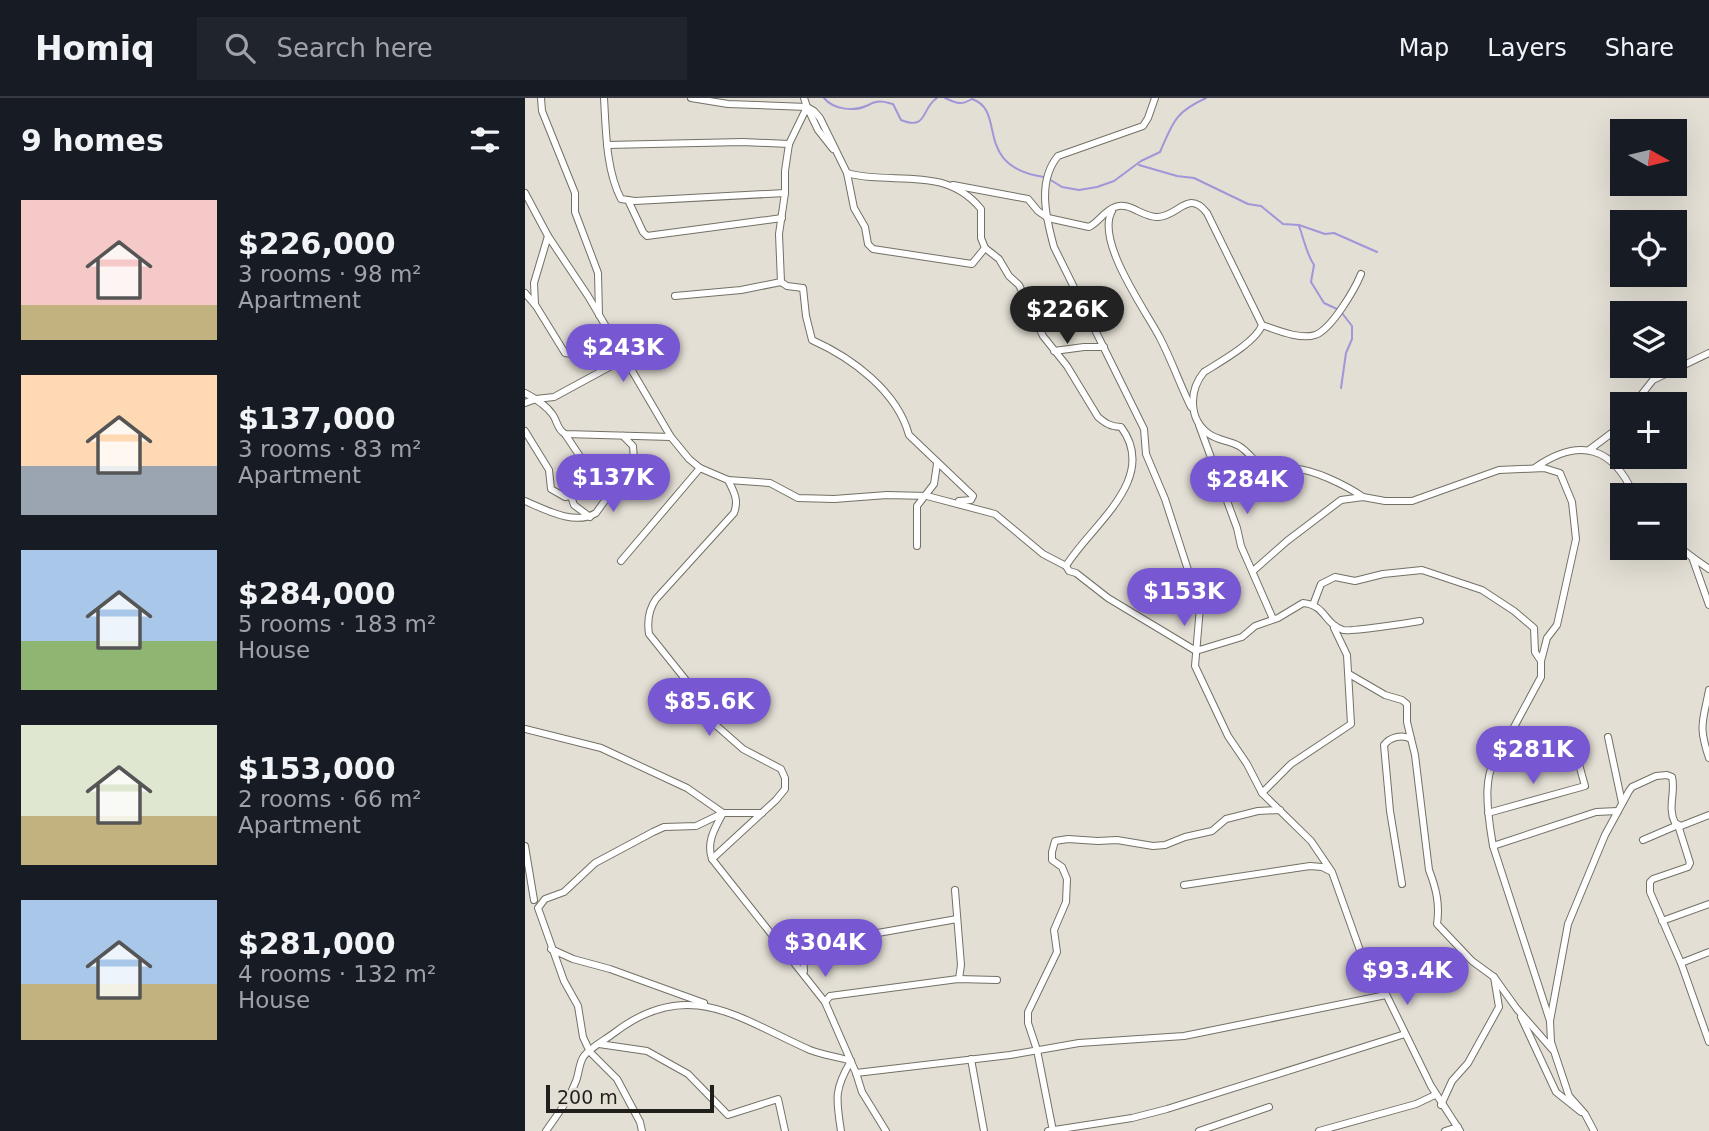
<!DOCTYPE html>
<html lang="en">
<head>
<meta charset="utf-8">
<style>
	:root { --surface:#171b24; --page:#20242c; --text:#f1f3f6; --muted:#9ea1a6; --line:#363941; --accent:#7858d2 }
	body { margin:0; font-family:"DejaVu Sans",sans-serif; background:var(--page); color:var(--text); height:100vh; display:flex; flex-direction:column; font-size:26px; white-space:nowrap }
	* { box-sizing:border-box; margin:0 }
	p { font-size:23px; color:var(--muted) }
	.icon { flex:none; width:38px; height:38px; fill:none; stroke:currentColor; stroke-width:2; stroke-linecap:round; stroke-linejoin:round }
	.map { position:relative; flex:1; overflow:hidden }
	.drawer { display:flex; flex-direction:column; background:var(--surface); width:525px }
	.drawer>* { flex:none }
	.needle { width:46px; rotate:98deg }
	.controls { position:absolute; left:1085px; top:21px; display:grid; gap:14px }
	.controls a { display:grid; place-items:center; width:77px; height:77px; border-radius:0px; background:var(--surface); box-shadow:0 7px 28px #0002; font-size:35px }
	.scale { position:absolute; left:21px; bottom:18px; width:168px; box-sizing:border-box; padding-left:7px; border:4px solid #211f1c; border-top:0; font-size:19px; line-height:24px; white-space:nowrap; color:#211f1c; -webkit-text-stroke:5px #e3dfd5; paint-order:stroke }
	.price { position:absolute; translate:-50% -60px; padding:0 16px; border-radius:24px; background:var(--accent); color:#fff; font-size:23px; line-height:46px; filter:drop-shadow(0 2px 4px #0008) }
	.price::after { content:''; position:absolute; left:50%; top:42px; width:21px; height:16px; margin-left:-10px; background:inherit; clip-path:polygon(0 0,100% 0,50% 100%) }
	.price.on { background:#222; color:#fff }
	ul { padding:0; list-style:none }
	li { display:flex; align-items:center; gap:21px; height:175px; padding:0 21px }
	li span { display:grid; place-items:center; flex:none; width:196px; height:140px; border-radius:0px; color:#555 }
	li>.icon { margin-inline-start:auto }
	span .icon { width:84px; height:84px; fill:#fffc; stroke-width:1 }
	li b { font-size:30px }
	h2 { display:flex; justify-content:space-between; align-items:center; height:84px; padding:0 21px; font-size:30px }
	header { display:flex; align-items:center; gap:42px; box-sizing:border-box; height:98px; padding:0 35px; background:var(--surface); border-bottom:2px solid var(--line) }
	header strong { font-size:33px }
	nav { display:flex; gap:38px; margin-inline-start:auto; font-size:24px }
	.search { width:490px; height:63px; background:var(--page); display:flex; align-items:center; gap:18px; box-sizing:border-box; padding:0 24px; border-radius:0px; color:var(--muted); font-size:26px }
	main { display:flex; flex:1; min-height:0 }
	.map>svg:first-child { display:block }
	.lines { fill:none; stroke-linecap:round; stroke-linejoin:round }
	.stream { stroke:#a196d8; stroke-width:2 }
	.minor-casing { stroke:#737066; stroke-width:8 }
	.minor { stroke:#fff; stroke-width:6 }
</style>
</head>
<body>
<header>
<strong>Homiq</strong>
<div class="search"><svg class="icon" aria-label="search" viewBox="0 0 24 24"><circle cx="10" cy="10" r="6"/><path d="M15 15l6 6"/></svg>Search here</div>
<nav><a>Map</a><a>Layers</a><a>Share</a></nav>
</header>
<main>
<section class="drawer">
<h2>9 homes<svg class="icon" aria-label="filters" viewBox="0 0 24 24"><path d="M4 7h16M4 17h16"/><circle cx="9" cy="7" r="2"/><circle cx="15" cy="17" r="2"/></svg></h2>
<ul>
<li><span style="background:linear-gradient(#f6c9c9 75%,#c2b280 0)"><svg class="icon" aria-label="home" viewBox="0 0 24 24"><path d="M3 11l9-7 9 7M6 9v11h12V9"/></svg></span><div><b>$226,000</b><p>3 rooms · 98 m²</p><p>Apartment</p></div></li>
<li><span style="background:linear-gradient(#ffd9b3 65%,#9aa5b1 0)"><svg class="icon" aria-label="home" viewBox="0 0 24 24"><path d="M3 11l9-7 9 7M6 9v11h12V9"/></svg></span><div><b>$137,000</b><p>3 rooms · 83 m²</p><p>Apartment</p></div></li>
<li><span style="background:linear-gradient(#a9c7e8 65%,#8fb573 0)"><svg class="icon" aria-label="home" viewBox="0 0 24 24"><path d="M3 11l9-7 9 7M6 9v11h12V9"/></svg></span><div><b>$284,000</b><p>5 rooms · 183 m²</p><p>House</p></div></li>
<li><span style="background:linear-gradient(#dfe7d0 65%,#c2b280 0)"><svg class="icon" aria-label="home" viewBox="0 0 24 24"><path d="M3 11l9-7 9 7M6 9v11h12V9"/></svg></span><div><b>$153,000</b><p>2 rooms · 66 m²</p><p>Apartment</p></div></li>
<li><span style="background:linear-gradient(#a9c7e8 60%,#c2b280 0)"><svg class="icon" aria-label="home" viewBox="0 0 24 24"><path d="M3 11l9-7 9 7M6 9v11h12V9"/></svg></span><div><b>$281,000</b><p>4 rooms · 132 m²</p><p>House</p></div></li>
</ul>
</section>
<div class="map">
<svg width="1184" height="1033" viewBox="0 0 1184 1033">
	<rect width="100%" height="100%" fill="#e3dfd5"/>
	<g class="lines">
		<g class="stream">
			<path d="M299,0C308,11 328,14 341,8C347,6 345,5 351,4C357,2 363,5 368,6L376,22C403,33 396,10 412,0"/>
			<path d="M420,0C432,5 435,8 447,1C483,13 446,68 519,79"/>
			<path d="M614,67L652,78L669,80L723,106L736,108L758,126L774,127L800,136L809,135L852,154"/>
			<path d="M524,81L537,89L554,92L572,89L589,83L616,63L635,54C648,24 650,14 681,0"/>
			<path d="M774,128C779,141 781,155 789,167L786,184L799,205L812,211"/>
			<path d="M816,290L821,255L827,241V228L817,215"/>
		</g>
		<g class="minor-casing">
			<g id="minor">
				<path d="M16,0L17,13L50,95V114L73,175L74,217"/>
				<path d="M79,0C81,33 81,72 96,101L110,103L260,95"/>
				<path d="M166,0L203,6L282,9L289,13L295,20L322,75C367,88 419,66 456,111V140L460,150L474,161L484,178L494,187L518,238L542,268L573,319C580,325 586,329 596,329C635,381 565,428 541,468"/>
				<path d="M630,0L623,20L618,28L533,58C512,83 521,120 529,149L619,331L621,356L640,401L675,509L670,568L703,638L722,666L737,695"/>
				<path d="M282,9L293,32L308,51"/>
				<path d="M82,47L218,44L264,46"/>
				<path d="M322,75L329,110L340,129L343,146L348,151L447,166L460,150"/>
				<path d="M428,87L503,101L513,113L523,120L564,129C574,124 579,113 590,109C604,103 618,120 633,119C654,118 663,91 682,115L737,227C731,244 695,264 679,274C664,292 663,321 684,336C692,342 705,343 714,348C726,355 732,370 747,374C755,376 761,372 768,371C787,370 822,388 838,399"/>
				<path d="M0,95L23,138L63,198L146,339"/>
				<path d="M103,102L118,134L122,138L257,120"/>
				<path d="M587,113C570,143 621,213 635,240C647,263 655,287 666,309"/>
				<path d="M256,184L254,136L260,95V73L264,46L282,9L279,0"/>
				<path d="M0,195L11,208L40,255L47,256L83,235"/>
				<path d="M150,198L216,192L256,184L262,188L278,190L281,218L287,242C327,260 372,293 384,337L448,398L446,402L434,403"/>
				<path d="M10,206L9,185L23,138"/>
				<path d="M737,227C752,232 775,242 790,237C806,232 830,191 836,176"/>
				<path d="M529,253L559,249H579"/>
				<path d="M0,295C11,301 21,307 28,317C33,325 32,331 40,336L146,339L164,361L175,370L203,382L245,385L273,400L309,401L362,397L402,398L470,416L518,456L541,468L544,473L551,475L583,500L671,553L717,539L730,528L753,520L778,505C801,507 799,526 818,532C824,534 884,525 895,523"/>
				<path d="M0,305L11,301L29,299L99,261"/>
				<path d="M1109,306L1128,282L1184,255"/>
				<path d="M674,327L712,430L716,448L748,521"/>
				<path d="M0,333L24,372L26,391L40,399L46,398"/>
				<path d="M40,336L58,363L55,379L46,398L49,407L65,419"/>
				<path d="M1064,352L1088,334L1097,322"/>
				<path d="M1011,369C1055,339 1088,349 1109,397"/>
				<path d="M0,403C21,412 50,428 71,415L109,362L108,348L98,338"/>
				<path d="M1150,446L1167,459"/>
				<path d="M392,448V408L409,386L412,366"/>
				<path d="M96,463L175,370"/>
				<path d="M1184,471L1167,459L1184,507"/>
				<path d="M728,473L762,443L816,402L838,399L860,403H887L974,372L1019,370L1035,375L1047,404L1051,441L1032,527L1022,540L1016,563"/>
				<path d="M788,507L796,486L810,479L830,483L858,476L897,472L957,492L989,513L1009,530L1010,554L1016,563V579L975,655"/>
				<path d="M809,530L822,557L826,626L766,666L737,695L786,743L807,774L842,872L858,890L906,988L935,1033"/>
				<path d="M824,576L860,597L877,602L882,606V624L890,657L904,772C911,790 915,806 912,826L947,863L969,879L992,911L1027,951"/>
				<path d="M1184,592C1178,624 1173,627 1184,660"/>
				<path d="M0,631L76,650L162,690L198,715L171,728L139,729L128,734L70,765L39,794L20,801L13,810L39,883L53,908L58,939L65,954L92,981L115,1024L117,1033"/>
				<path d="M1083,639L1097,705"/>
				<path d="M237,715H198C190,730 181,744 187,761L300,904L331,975L337,994L361,1033"/>
				<path d="M963,715L1060,688L1047,641C1035,644 1023,648 1010,651C1001,652 992,649 983,652C952,663 964,723 968,748L1025,923"/>
				<path d="M1118,742L1153,727L1165,765L1163,769L1128,781L1125,784V794L1156,865L1184,944"/>
				<path d="M0,748L9,802"/>
				<path d="M968,748L1071,714L1093,713"/>
				<path d="M187,761L251,702L260,691V680L256,671L218,651L185,622L168,591L124,536C122,523 124,511 131,501L209,415C214,402 209,394 203,382"/>
				<path d="M877,786L865,713L859,647C865,639 877,636 886,641"/>
				<path d="M659,787L785,768L797,769L805,773"/>
				<path d="M430,792L436,867L434,881"/>
				<path d="M1137,823L1184,806"/>
				<path d="M26,851L48,861L85,871L179,905"/>
				<path d="M1156,865L1184,854"/>
				<path d="M279,873L278,856L284,851L302,844L432,821"/>
				<path d="M300,904L305,898L433,881L472,882"/>
				<path d="M996,919L1031,994L1056,1014"/>
				<path d="M74,946L122,953L163,976L203,1017L253,1001L260,1033"/>
				<path d="M446,961L459,1033"/>
				<path d="M331,975L485,957L554,945L659,938L861,897"/>
				<path d="M916,1007L927,983L943,965L974,909L969,879"/>
				<path d="M21,1033C32,1017 44,1002 51,983C54,976 54,964 59,958C66,949 80,942 89,935C163,878 213,920 285,952C298,957 313,959 326,963C309,991 311,1001 316,1033"/>
				<path d="M523,1033L607,1020L642,1011L880,936"/>
				<path d="M528,1033L512,952L503,925V914L532,854L529,832L541,804L542,781L537,769L527,762V754L530,743L543,741L573,743L592,742L628,748L640,747L660,739L687,733L701,721L733,713L755,712"/>
				<path d="M674,1033L744,1009"/>
				<path d="M794,1033L891,1006L910,997"/>
				<path d="M920,1033L933,1029"/>
				<path d="M1069,1033L1060,1016L1044,998L1026,944L1025,923L1043,826L1048,814L1080,737L1104,693L1107,689L1131,678L1142,677L1147,679C1151,694 1142,709 1150,725L1156,728L1184,717"/>
			</g>
		</g>
		<use href="#minor" class="minor"/>
	</g>
</svg>
<div class="controls">
<a><svg class="needle" viewBox="-14 -14 28 28"><path d="M0-13l5 13h-10z" fill="#e53935"/><path d="M0 13l5-13h-10z" fill="#9ea1a6"/></svg></a>
<a><svg class="icon" aria-label="locate" viewBox="0 0 24 24"><circle cx="12" cy="12" r="6"/><path d="M12 2v4M12 18v4M2 12h4M18 12h4"/></svg></a>
<a><svg class="icon" aria-label="layers" viewBox="0 0 24 24"><path d="M12 4l9 5-9 5-9-5zM3 14l9 5 9-5"/></svg></a>
<a>+</a>
<a>−</a>
</div>
<div class="scale">200 m</div>
<b class="price on" style="left:542px;top:248px">$226K</b>
<b class="price" style="left:98px;top:286px">$243K</b>
<b class="price" style="left:88px;top:416px">$137K</b>
<b class="price" style="left:722px;top:418px">$284K</b>
<b class="price" style="left:659px;top:530px">$153K</b>
<b class="price" style="left:184px;top:640px">$85.6K</b>
<b class="price" style="left:1008px;top:688px">$281K</b>
<b class="price" style="left:300px;top:881px">$304K</b>
<b class="price" style="left:882px;top:909px">$93.4K</b>
</div>
</main>
</body>
</html>
